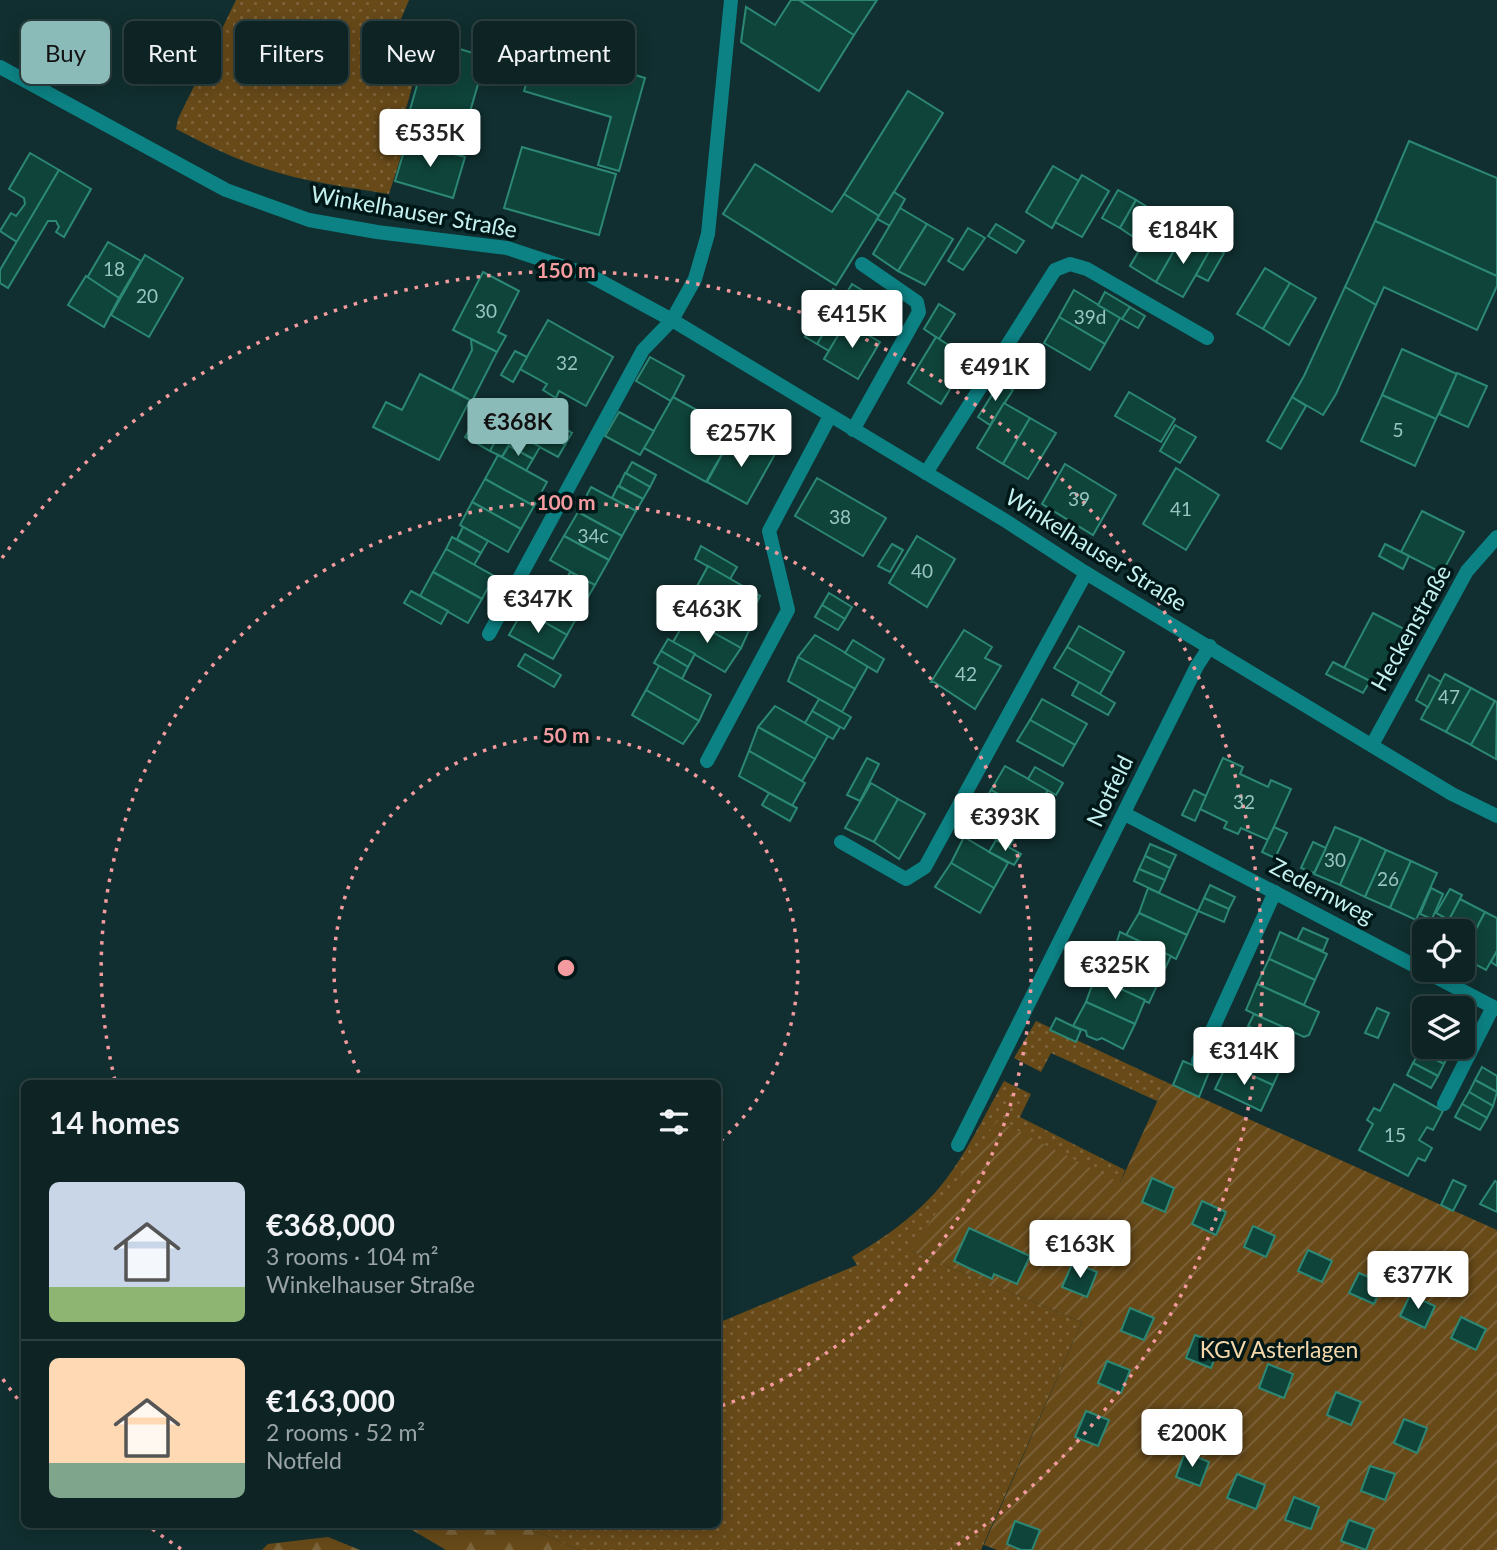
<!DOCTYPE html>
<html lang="en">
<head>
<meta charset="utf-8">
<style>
	:root { --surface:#0d2324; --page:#162b2c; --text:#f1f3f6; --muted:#9aa4a6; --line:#2d4041; --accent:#8bbbb9 }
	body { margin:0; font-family:Lato,sans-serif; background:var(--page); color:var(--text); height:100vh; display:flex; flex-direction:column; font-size:26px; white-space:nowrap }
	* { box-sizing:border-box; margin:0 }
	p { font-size:23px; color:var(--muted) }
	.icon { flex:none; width:38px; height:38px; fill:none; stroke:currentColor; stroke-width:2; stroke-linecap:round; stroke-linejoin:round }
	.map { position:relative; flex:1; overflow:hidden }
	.panel { position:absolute; left:21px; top:1080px; width:700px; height:448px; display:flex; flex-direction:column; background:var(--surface); border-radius:10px; box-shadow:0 4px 18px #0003,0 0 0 2px var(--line) }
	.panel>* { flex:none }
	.top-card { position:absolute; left:21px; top:21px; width:700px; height:63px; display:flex; gap:14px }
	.controls { position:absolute; left:1412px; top:919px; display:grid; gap:14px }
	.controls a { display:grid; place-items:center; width:63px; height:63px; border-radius:10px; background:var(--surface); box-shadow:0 4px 18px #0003,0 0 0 2px var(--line); font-size:35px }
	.price { position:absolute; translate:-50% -60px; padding:0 16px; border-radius:7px; background:#fff; color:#222; font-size:23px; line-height:46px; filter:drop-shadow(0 2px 4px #0008) }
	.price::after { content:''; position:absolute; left:50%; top:42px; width:21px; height:16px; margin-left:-10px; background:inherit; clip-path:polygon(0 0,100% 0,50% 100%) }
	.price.on { background:var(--accent); color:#111 }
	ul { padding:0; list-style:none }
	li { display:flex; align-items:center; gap:21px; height:175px; padding:0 28px }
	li+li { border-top:2px solid var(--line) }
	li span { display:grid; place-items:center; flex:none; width:196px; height:140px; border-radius:10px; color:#555 }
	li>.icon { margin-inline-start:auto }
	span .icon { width:84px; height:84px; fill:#fffc; stroke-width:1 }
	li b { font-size:30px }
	h2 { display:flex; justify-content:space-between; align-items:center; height:84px; padding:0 28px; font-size:30px }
	.chip { padding:0 24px; border-radius:10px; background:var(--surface); box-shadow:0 4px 18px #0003,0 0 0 2px var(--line); font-size:24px; line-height:63px }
	.chip.on { background:var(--accent); color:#111 }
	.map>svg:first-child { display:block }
	.grass { fill:url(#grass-dots) }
	.forest { fill:url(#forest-firs) }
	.garden { fill:url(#garden-furrows) }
	.building { fill:#0f443a; stroke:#2c8875; stroke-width:2 }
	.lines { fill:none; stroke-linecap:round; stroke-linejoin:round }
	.lane { stroke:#0c8284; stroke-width:14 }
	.street { stroke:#0c8284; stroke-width:14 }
	.ring { fill:none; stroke:#f49b9f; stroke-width:3.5; stroke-dasharray:3.5 7 }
	.labels { text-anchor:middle; stroke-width:7; stroke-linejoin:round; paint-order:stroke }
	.number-label { font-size:19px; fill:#98c5c2 }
	.street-label { font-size:23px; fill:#c5f0f0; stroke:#001718 }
	.park-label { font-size:23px; fill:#f6d7a9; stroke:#001718 }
	.centre { fill:#f49b9f; stroke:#001718; stroke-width:3.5 }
	.ring-label { font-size:21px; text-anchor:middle; font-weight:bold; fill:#f49b9f; stroke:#001718; stroke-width:7; stroke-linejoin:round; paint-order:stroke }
</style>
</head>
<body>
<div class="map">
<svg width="1497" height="1550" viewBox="0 0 1497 1550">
	<defs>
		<pattern id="grass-dots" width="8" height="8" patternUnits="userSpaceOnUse" patternTransform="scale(1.75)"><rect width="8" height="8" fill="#684a19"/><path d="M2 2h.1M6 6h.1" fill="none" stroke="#7c643b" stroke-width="1.8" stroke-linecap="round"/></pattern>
		<pattern id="forest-firs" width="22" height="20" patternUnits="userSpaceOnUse" patternTransform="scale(1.75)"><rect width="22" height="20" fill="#684a19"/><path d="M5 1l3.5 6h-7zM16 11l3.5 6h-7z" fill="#7c643b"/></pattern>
		<pattern id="garden-furrows" width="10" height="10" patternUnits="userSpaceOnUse" patternTransform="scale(1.75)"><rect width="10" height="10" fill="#684a19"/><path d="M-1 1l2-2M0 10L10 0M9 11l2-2" fill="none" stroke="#7c643b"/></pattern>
	</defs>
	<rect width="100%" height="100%" fill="#112f30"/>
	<g class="grass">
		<path d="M236,0H409L401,19L427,33L396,145L404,147L389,194C348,187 305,182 266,169C234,159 205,144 176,129L178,119Z"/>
		<path d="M1036,1021L1166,1082L1157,1101L1051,1053L1041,1072L1014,1058Z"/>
		<path d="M1004,1081L1031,1094L1020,1117L1125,1170L1120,1183L911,1251L1082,1322L981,1550H579L519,1524H718V1323L857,1265L852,1257C877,1242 901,1226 922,1206C958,1173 980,1123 1004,1081Z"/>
	</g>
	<g class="forest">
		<path d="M402,1524H519L579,1550H446Z"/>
		<path d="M328,1537L360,1550H262L268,1544Z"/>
	</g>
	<path class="garden" d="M1166,1082L1497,1230V1550H997L984,1545L1082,1322L911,1251L997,1120L1120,1183Z"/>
	<g class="building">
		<path d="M791,0H799L854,35L819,91L741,42L746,7L775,25Z"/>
		<path d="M799,0H877L854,35Z"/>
		<path d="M544,25L599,42L593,62L645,78L619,171L598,165L611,117L524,91Z"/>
		<path d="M430,40L486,57L457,156L401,141Z"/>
		<path d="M908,91L943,113L879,216L844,194Z"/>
		<path d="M407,141L465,157L453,198L395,181Z"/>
		<path d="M1409,141L1497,178V276L1375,221Z"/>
		<path d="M522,147L616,174L599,235L504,208Z"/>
		<path d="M30,153L59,170L17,242L0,231L11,213L16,216L25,204L24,198L9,189Z"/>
		<path d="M755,164L832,212L844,194L879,216L836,285L723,214Z"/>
		<path d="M1053,166L1079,181L1052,228L1026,212Z"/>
		<path d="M59,170L91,189L64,237L56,232L59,227L56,221H48L8,288L0,283V270Z"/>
		<path d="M1082,175L1109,191L1082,237L1055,222Z"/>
		<path d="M1118,190L1136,200L1120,228L1102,218Z"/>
		<path d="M894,192L905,199L890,226L877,219Z"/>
		<path d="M1136,200L1149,208L1132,236L1120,228Z"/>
		<path d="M900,208L927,224L898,271L873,254Z"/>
		<path d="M1157,220L1183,235L1156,282L1130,266Z"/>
		<path d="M1375,221L1497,276V286L1477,330L1384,287L1376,305L1345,287Z"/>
		<path d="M927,224L953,239L925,285L898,271Z"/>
		<path d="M996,224L1024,241L1016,253L988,236Z"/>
		<path d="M968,228L985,238L963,270L948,261Z"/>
		<path d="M1183,235L1210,251L1183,297L1156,282Z"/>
		<path d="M108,242L141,261L119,298L87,278Z"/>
		<path d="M1212,246L1224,253L1208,281L1196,275Z"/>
		<path d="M145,255L183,278L149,337L111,315Z"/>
		<path d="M1265,268L1290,283L1263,329L1237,314Z"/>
		<path d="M483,272L519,291L498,332L506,336L497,352L453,330Z"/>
		<path d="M86,276L119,298L104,327L68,305Z"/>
		<path d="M1290,283L1316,298L1289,345L1263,329Z"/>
		<path d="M852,284L865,292L851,316L838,308Z"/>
		<path d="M1345,287L1376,305L1336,394L1323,415L1292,397L1304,376Z"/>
		<path d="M833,289L845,296L831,320L819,313Z"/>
		<path d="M1074,290L1120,318L1105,344L1059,317Z"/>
		<path d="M1105,292L1130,307L1122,319L1098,305Z"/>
		<path d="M939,304L955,314L939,339L924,329Z"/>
		<path d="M1130,307L1145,316L1138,328L1122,319Z"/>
		<path d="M838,308L851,316L829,351L817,344Z"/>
		<path d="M819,313L831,320L817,344L805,337Z"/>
		<path d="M1059,317L1105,344L1090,370L1044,343Z"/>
		<path d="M548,320L613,357L586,406L559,391L556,398L543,390L547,384L520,369Z"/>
		<path d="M846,322L880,342L858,379L824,359Z"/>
		<path d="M936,337L969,358L941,404L908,383Z"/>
		<path d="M471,339L497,352L472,401L452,390L472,350Z"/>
		<path d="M1402,349L1457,374L1436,419L1382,395Z"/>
		<path d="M515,351L527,357L513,382L501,375Z"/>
		<path d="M650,357L684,376L671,401L636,381Z"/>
		<path d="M1457,373L1487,386L1468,427L1439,414Z"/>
		<path d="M420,374L470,400L439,460L373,427L386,402L402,410Z"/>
		<path d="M1000,382L1013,390L990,425L978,417Z"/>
		<path d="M1129,392L1175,419L1161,442L1115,416Z"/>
		<path d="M1382,395L1436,419L1415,466L1361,441Z"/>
		<path d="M673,397L735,431L706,482L644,448Z"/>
		<path d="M1292,397L1306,406L1281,449L1267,441Z"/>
		<path d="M1004,403L1030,418L1003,464L977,448Z"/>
		<path d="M619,412L654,431L640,455L605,436Z"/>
		<path d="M479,413L491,420L478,444L465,437Z"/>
		<path d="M1030,418L1056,433L1028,479L1003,464Z"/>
		<path d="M547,419L572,433L565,445L541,431Z"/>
		<path d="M491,420L503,427L490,451L478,444Z"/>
		<path d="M1175,425L1196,437L1180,463L1160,451Z"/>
		<path d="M503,427L515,433L502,457L490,451Z"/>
		<path d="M541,431L565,445L558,457L534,444Z"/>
		<path d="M735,431L734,436L751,446L757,444L775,454L747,504L707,482Z"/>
		<path d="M515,433L540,447L533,459L509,445Z"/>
		<path d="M509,446L533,459L526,471L502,457Z"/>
		<path d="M498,455L547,482L534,506L485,479Z"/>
		<path d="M632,462L656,475L650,487L626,473Z"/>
		<path d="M1065,464L1116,495L1093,535L1042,504Z"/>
		<path d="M1176,468L1219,495L1186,550L1143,524Z"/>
		<path d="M625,473L650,487L643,499L619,486Z"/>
		<path d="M817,478L886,518L863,556L795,516Z"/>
		<path d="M485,479L534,506L521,529L472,502Z"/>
		<path d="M618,486L643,499L636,511L612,498Z"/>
		<path d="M591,487L636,511L622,536L578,512Z"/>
		<path d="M472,502L521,529L508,552L460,525Z"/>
		<path d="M1422,511L1464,532L1442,573L1401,552Z"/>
		<path d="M578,512L622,536L609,560L564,536Z"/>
		<path d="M463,527L488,541L481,553L457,539Z"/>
		<path d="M564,536L609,560L595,585L550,560Z"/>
		<path d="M917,536L955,559L927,607L889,583Z"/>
		<path d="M452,537L481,553L474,565L446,549Z"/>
		<path d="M892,544L903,550L890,572L878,566Z"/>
		<path d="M1385,544L1409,556L1403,569L1379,556Z"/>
		<path d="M701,546L737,567L730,579L695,559Z"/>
		<path d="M446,549L494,576L482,599L433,572Z"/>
		<path d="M708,566L760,596L748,621L695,590Z"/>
		<path d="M433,572L482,599L468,623L420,596Z"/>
		<path d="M570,572L595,585L588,597L564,584Z"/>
		<path d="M564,584L588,597L581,610L557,596Z"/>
		<path d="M537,585L581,610L567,635L523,610Z"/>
		<path d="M411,591L448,611L441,624L404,603Z"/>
		<path d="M829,593L852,607L845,619L822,605Z"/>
		<path d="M700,594L752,624L741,648L687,618Z"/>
		<path d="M822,605L845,619L838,630L815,617Z"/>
		<path d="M523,610L567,635L553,659L509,635Z"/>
		<path d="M1373,613L1408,631L1379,686L1344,668Z"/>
		<path d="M687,618L741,648L725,672L673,642Z"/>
		<path d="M1079,626L1124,652L1112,673L1067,647Z"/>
		<path d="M964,630L992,647L985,658L1001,666L975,709L934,682H931Z"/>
		<path d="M815,635L868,666L855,689L798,657Z"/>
		<path d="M668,639L695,654L688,667L661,651Z"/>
		<path d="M853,640L884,659L877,672L845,653Z"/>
		<path d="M1067,647L1112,673L1100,694L1054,668Z"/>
		<path d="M661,651L688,667L682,679L654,663Z"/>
		<path d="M525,654L561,675L554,687L518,666Z"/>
		<path d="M798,657L855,689L842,712L788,681Z"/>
		<path d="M1333,662L1370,681L1363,693L1326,674Z"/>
		<path d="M659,666L711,695L699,721L646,690Z"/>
		<path d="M1445,674L1471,688L1446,732L1421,719Z"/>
		<path d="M1429,675L1441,682L1428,707L1416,700Z"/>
		<path d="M1079,682L1115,703L1108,715L1072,695Z"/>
		<path d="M1471,688L1495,701L1471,745L1446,732Z"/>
		<path d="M646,690L699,721L683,744L632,715Z"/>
		<path d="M819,699L851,717L844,729L812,711Z"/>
		<path d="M1042,699L1087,724L1075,745L1030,720Z"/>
		<path d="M1495,701L1497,702L1496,759L1471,745Z"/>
		<path d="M775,706L828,736L815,759L758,727Z"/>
		<path d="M812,711L840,727L833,739L805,723Z"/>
		<path d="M1030,720L1075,745L1063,766L1017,741Z"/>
		<path d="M758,727L815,759L802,781L749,751Z"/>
		<path d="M749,751L805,783L792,806L739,776Z"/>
		<path d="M867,758L879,764L860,801L847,795Z"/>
		<path d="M1223,758L1243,767L1240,774L1268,787L1271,780L1291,789L1268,840L1241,828L1238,834L1224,828L1227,822L1200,809Z"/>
		<path d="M1005,766L1048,790L1034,814L991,790Z"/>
		<path d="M1035,767L1063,783L1056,795L1028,779Z"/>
		<path d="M871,783L898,799L874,842L845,828Z"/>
		<path d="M991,790L1034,814L1021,837L977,813Z"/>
		<path d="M1194,790L1206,796L1195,821L1182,815Z"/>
		<path d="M769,793L797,808L790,821L762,805Z"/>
		<path d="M898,799L925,814L899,859L874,842Z"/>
		<path d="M992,821L1016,835L1009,847L985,833Z"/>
		<path d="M1274,827L1287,833L1275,858L1262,852Z"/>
		<path d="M1335,827L1361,838L1340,885L1314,874Z"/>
		<path d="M964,837L1008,863L994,888L951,863Z"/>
		<path d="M1361,838L1386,850L1365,897L1340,885Z"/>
		<path d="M996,840L1021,854L1014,865L989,852Z"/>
		<path d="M1313,842L1326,848L1314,873L1301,868Z"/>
		<path d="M1150,844L1176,855L1170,868L1145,856Z"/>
		<path d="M1386,850L1411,861L1390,908L1365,897Z"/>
		<path d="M1145,856L1170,868L1165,880L1139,869Z"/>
		<path d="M1411,861L1437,873L1416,920L1390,908Z"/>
		<path d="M951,863L994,888L980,913L935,887Z"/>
		<path d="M1139,869L1165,880L1159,893L1134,881Z"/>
		<path d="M1210,885L1235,897L1229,909L1204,898Z"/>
		<path d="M1148,888L1198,911L1187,935L1139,913Z"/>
		<path d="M1431,888L1443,894L1432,919L1420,914Z"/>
		<path d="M1450,889L1462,895L1449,920L1436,913Z"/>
		<path d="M1204,898L1229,909L1224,922L1198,911Z"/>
		<path d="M1460,899L1485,912L1463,954V931H1443Z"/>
		<path d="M1485,912L1497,918V951L1486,970L1463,958V954Z"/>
		<path d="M1139,913L1187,935L1176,959L1126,935Z"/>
		<path d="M1303,928L1328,939L1323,951L1297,940Z"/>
		<path d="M1120,932L1171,956L1160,979L1112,957Z"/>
		<path d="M1280,932L1327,954L1315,980L1269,959Z"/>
		<path d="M1497,951V966L1491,962Z"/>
		<path d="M1112,957L1160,979L1149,1003L1099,979Z"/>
		<path d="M1269,959L1315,980L1304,1005L1257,984Z"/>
		<path d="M1095,977L1145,1000L1135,1024L1086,1002Z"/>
		<path d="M1257,984L1319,1012L1309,1035L1304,1037L1246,1010Z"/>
		<path d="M1086,1002L1135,1024L1123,1049L1102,1038L1097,1040L1087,1036L1086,1031L1073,1026Z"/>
		<path d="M1377,1008L1389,1013L1378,1038L1365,1033Z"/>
		<path d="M1254,1014L1292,1031L1286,1044L1248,1026Z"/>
		<path d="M1056,1018L1081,1030L1076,1042L1050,1030Z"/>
		<path d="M1253,1029L1278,1040L1273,1053L1247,1041Z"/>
		<path d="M1238,1038L1285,1059L1273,1085L1227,1064Z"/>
		<path d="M1424,1042V1046H1442L1451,1051L1444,1064L1420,1051Z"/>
		<path d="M1420,1051L1444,1064L1438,1076L1413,1063Z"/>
		<path d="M1183,1061L1209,1072L1199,1097L1173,1085Z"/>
		<path d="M1413,1063L1438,1076L1431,1088L1407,1075Z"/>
		<path d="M1227,1064L1273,1085L1261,1111L1215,1089Z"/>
		<path d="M1482,1067L1497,1076V1092L1475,1080Z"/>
		<path d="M1475,1080L1497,1092L1493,1106L1469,1092Z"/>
		<path d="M1394,1084L1443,1111L1433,1130L1427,1127L1419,1140L1432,1148L1425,1161L1418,1158L1408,1176L1359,1150L1373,1124L1367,1120L1374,1108L1380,1111Z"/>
		<path d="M1469,1092L1493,1106L1487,1118L1462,1104Z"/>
		<path d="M1462,1104L1487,1118L1480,1130L1455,1117Z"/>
		<path d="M1152,1178L1174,1188L1165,1212L1142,1202Z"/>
		<path d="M1453,1180L1466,1186L1453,1211L1441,1205Z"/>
		<path d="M1495,1181L1497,1182V1212L1480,1204Z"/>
		<path d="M1202,1201L1226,1212L1216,1235L1192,1224Z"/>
		<path d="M1253,1226L1275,1236L1266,1257L1244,1247Z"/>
		<path d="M969,1228L1030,1256L1017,1284L994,1274L992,1279L954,1261Z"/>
		<path d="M1308,1250L1332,1261L1322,1282L1298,1271Z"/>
		<path d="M1073,1262L1097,1272L1087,1297L1062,1287Z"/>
		<path d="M1359,1273L1383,1283L1374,1304L1349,1293Z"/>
		<path d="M1410,1295L1435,1306L1425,1328L1400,1316Z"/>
		<path d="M1130,1308L1154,1318L1144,1340L1121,1331Z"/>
		<path d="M1461,1317L1486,1329L1476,1350L1451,1338Z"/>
		<path d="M1195,1335L1220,1344L1211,1368L1186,1358Z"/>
		<path d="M1107,1361L1130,1370L1121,1393L1098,1383Z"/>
		<path d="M1268,1364L1293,1374L1284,1398L1259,1388Z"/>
		<path d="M1336,1392L1361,1402L1351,1425L1327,1415Z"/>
		<path d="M1086,1411L1109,1420L1098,1446L1075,1437Z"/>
		<path d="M1404,1419L1427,1428L1417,1453L1394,1443Z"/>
		<path d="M1185,1452L1209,1462L1200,1486L1176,1477Z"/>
		<path d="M1370,1466L1395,1474L1385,1500L1361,1491Z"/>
		<path d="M1237,1474L1265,1485L1256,1509L1227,1498Z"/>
		<path d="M1294,1497L1319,1507L1311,1529L1285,1520Z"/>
		<path d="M1349,1520L1374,1529L1366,1550L1341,1541Z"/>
		<path d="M1015,1521L1040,1530L1032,1550H1021L1007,1544Z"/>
	</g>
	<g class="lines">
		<g class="lane">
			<path d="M853,430L919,312L917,302L862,264"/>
			<path d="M926,473L1055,270L1070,264L1087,269L1207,338"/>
			<path d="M489,634L643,350L672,320L695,279L708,234L731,0"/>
			<path d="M707,761L788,610L769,531L830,416"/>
			<path d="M841,842L906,879L925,867L1086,573"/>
			<path d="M1198,1061L1275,892"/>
			<path d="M1444,1104L1493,1007"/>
		</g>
		<g class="street">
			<path d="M0,67L226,190L309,220L377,232L507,248L589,275L672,320L1006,521L1086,573L1452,794L1497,816"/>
			<path d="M1372,745L1467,571L1497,537"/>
			<path d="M1125,814L1497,1009"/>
			<path d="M958,1145L1197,666L1210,646"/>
		</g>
	</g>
	<g class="ring">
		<path d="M364 1082A232 232 0 1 1 718 1143"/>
		<path d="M115 1080A465 465 0 1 1 721 1406"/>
		<path d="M181 1549A697 697 0 0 1 147 1525M24 1407A697 697 0 0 1 2 1378M2 558A697 697 0 1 1 951 1549"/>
	</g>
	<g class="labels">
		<g class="number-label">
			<text x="114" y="276">18</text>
			<text x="147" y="303">20</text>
			<text x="486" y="318">30</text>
			<text x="1090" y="324">39d</text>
			<text x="567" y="370">32</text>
			<text x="1398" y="437">5</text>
			<text x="1079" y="506">39</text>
			<text x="1181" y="516">41</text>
			<text x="840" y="524">38</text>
			<text x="593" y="543">34c</text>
			<text x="922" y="578">40</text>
			<text x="966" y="681">42</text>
			<text x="1449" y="704">47</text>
			<text x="1244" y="809">32</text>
			<text x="1335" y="867">30</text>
			<text x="1388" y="886">26</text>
			<text x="1395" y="1142">15</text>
		</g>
		<g class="street-label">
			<text transform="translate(414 212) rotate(10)" y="8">Winkelhauser Straße</text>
			<text transform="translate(1096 550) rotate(32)" y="8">Winkelhauser Straße</text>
			<text transform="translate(1411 628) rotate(-61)" y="8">Heckenstraße</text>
			<text transform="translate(1110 791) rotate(-64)" y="8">Notfeld</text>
			<text transform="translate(1322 891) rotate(28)" y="8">Zedernweg</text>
		</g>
		<g class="park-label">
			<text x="1279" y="1358">KGV Asterlagen</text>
		</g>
	</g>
	<circle cx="566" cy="968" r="10" class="centre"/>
	<g class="ring-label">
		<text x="566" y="278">150 m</text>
		<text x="566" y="510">100 m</text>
		<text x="566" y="743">50 m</text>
	</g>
</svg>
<div class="controls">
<a><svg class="icon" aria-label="locate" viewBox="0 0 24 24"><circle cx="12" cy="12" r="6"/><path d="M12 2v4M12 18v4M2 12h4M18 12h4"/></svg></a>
<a><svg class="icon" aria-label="layers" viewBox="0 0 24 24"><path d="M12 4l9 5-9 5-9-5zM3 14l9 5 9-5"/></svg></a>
</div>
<b class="price" style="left:430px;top:169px">€535K</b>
<b class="price" style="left:1183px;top:266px">€184K</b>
<b class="price" style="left:852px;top:350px">€415K</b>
<b class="price" style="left:995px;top:403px">€491K</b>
<b class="price on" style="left:518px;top:458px">€368K</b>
<b class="price" style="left:741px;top:469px">€257K</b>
<b class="price" style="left:538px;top:635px">€347K</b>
<b class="price" style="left:707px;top:645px">€463K</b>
<b class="price" style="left:1005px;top:853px">€393K</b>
<b class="price" style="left:1115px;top:1001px">€325K</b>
<b class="price" style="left:1244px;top:1087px">€314K</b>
<b class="price" style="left:1080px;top:1280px">€163K</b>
<b class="price" style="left:1418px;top:1311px">€377K</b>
<b class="price" style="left:1192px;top:1469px">€200K</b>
<div class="top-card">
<a class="chip on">Buy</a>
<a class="chip">Rent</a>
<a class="chip">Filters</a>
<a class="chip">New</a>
<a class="chip">Apartment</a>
</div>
<section class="panel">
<h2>14 homes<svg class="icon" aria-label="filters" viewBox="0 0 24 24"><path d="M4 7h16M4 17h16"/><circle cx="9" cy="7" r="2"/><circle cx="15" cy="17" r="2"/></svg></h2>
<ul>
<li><span style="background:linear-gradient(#c9d6e8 75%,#8fb573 0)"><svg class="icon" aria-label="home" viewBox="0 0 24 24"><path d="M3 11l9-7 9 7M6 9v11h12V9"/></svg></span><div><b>€368,000</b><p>3 rooms · 104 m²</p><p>Winkelhauser Straße</p></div></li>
<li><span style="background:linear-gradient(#ffd9b3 75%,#7fa58c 0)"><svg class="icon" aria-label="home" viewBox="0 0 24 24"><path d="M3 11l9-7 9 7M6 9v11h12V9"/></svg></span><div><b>€163,000</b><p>2 rooms · 52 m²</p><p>Notfeld</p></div></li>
</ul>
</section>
</div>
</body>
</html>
